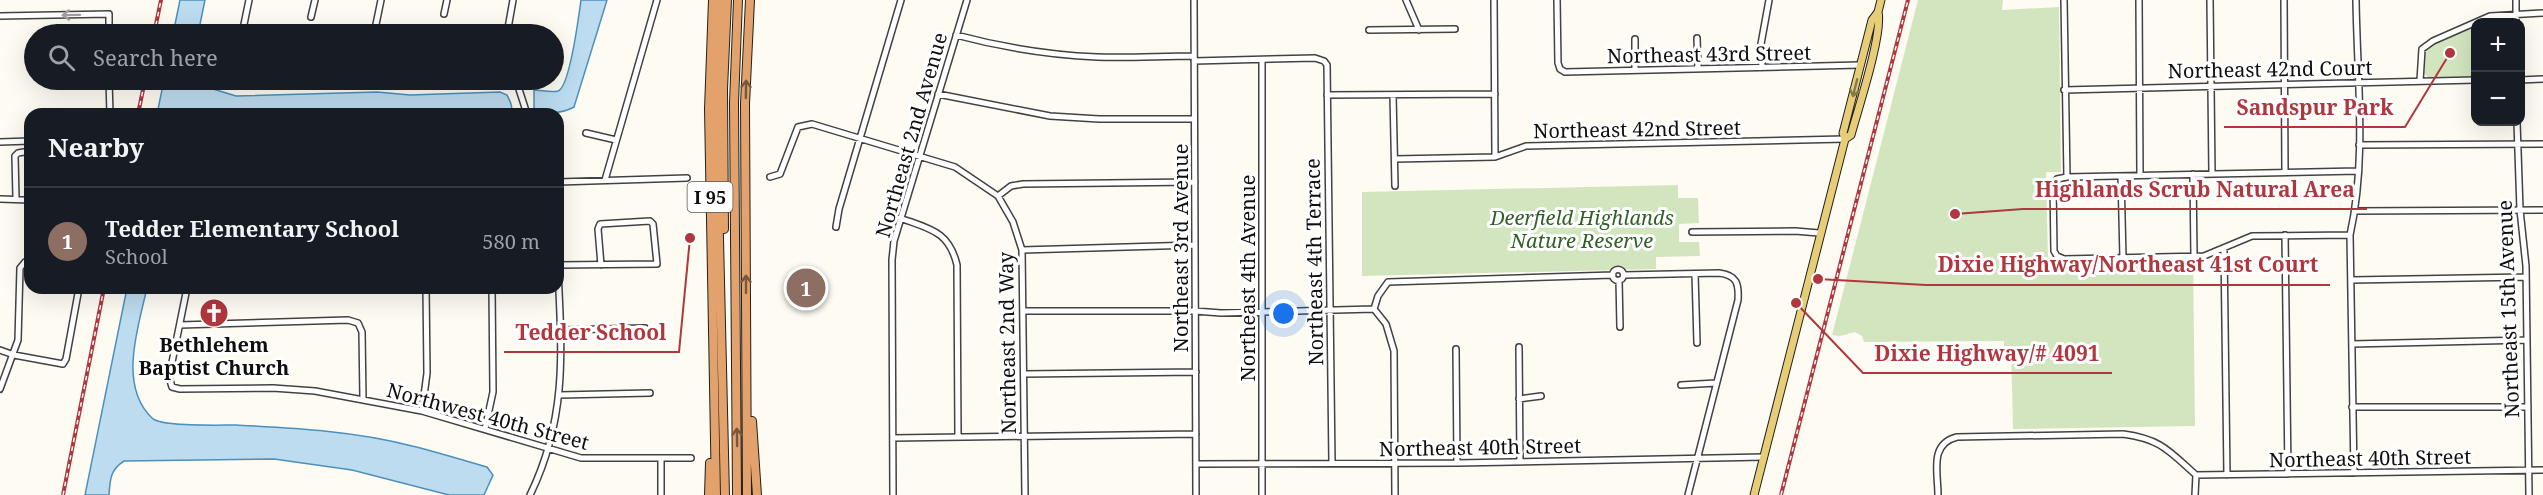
<!DOCTYPE html>
<meta charset="utf-8">
<style>
:root{--surface:#171b24;--page:#20242c;--text:#f1f3f6;--muted:#9ea1a6;--line:#363941;--accent:#d39ea3}
body{margin:0;font-family:"Noto Serif",serif;background:var(--page);color:var(--text)}
.controls{position:absolute;right:18px;top:18px;display:grid;overflow:hidden;border-radius:12px;box-shadow:0 6px 24px #0002}
.controls button{width:54px;height:54px;display:grid;place-items:center;padding:0;border:0;border-bottom:2px solid var(--line);background:var(--surface);color:var(--text);font:30px sans-serif}
.you{position:absolute;left:1284px;top:314px;width:21px;height:21px;margin:-15px;border:4px solid #fff;border-radius:50%;background:#1a73e8;box-shadow:0 0 0 9px #1a73e833}
.badge{display:grid;place-items:center;width:39px;height:39px;border-radius:50%;background:var(--accent);color:#fff;font-size:20px;font-weight:700}
.pin{position:absolute;translate:-50% -50%;border:3px solid #fff;box-shadow:0 2px 6px #0006}
.list{margin:0;padding:0;list-style:none}
h2{display:flex;justify-content:space-between;align-items:center;height:78px;margin:0;padding:0 24px;font-size:26px}
h2 small{font-size:20px;font-weight:400;color:var(--muted)}
.list li{display:grid;grid-template-columns:39px 1fr auto;gap:18px;align-items:center;box-sizing:border-box;height:108px;padding:0 24px;border-top:2px solid var(--line)}
.list b{display:block;font-size:22px;white-space:nowrap}
.list p{margin:0;font-size:20px;white-space:nowrap;color:var(--muted)}
.list em{font-size:20px;font-style:normal;color:var(--muted)}
.icon{flex:none;width:33px;height:33px;fill:none;stroke:currentColor;stroke-width:2;stroke-linecap:round;stroke-linejoin:round}
.map{position:relative;flex:none;width:2543px;height:495px;overflow:hidden}
.search{position:absolute;background:var(--surface);box-shadow:0 6px 24px #0002;left:24px;top:24px;width:540px;height:66px;display:flex;align-items:center;gap:15px;box-sizing:border-box;padding:0 21px;border-radius:33px;color:var(--muted);font-size:22px}
.panel{position:absolute;background:var(--surface);box-shadow:0 6px 24px #0002;left:24px;top:108px;width:540px;height:186px;border-radius:18px}
.map>svg:first-child{display:block}
</style>
<div class="map">
<svg width="2543" height="495" viewBox="0 0 2543 495">
<rect width="100%" height="100%" fill="#fdfbf2"/>
<path fill="#d3e5bf" d="M1918,0h85l-1,10 57,-3 2,165h-15l2,88 145,-3 2,169 -182,3 -2,-82 -7,-1v-5l-140,1 -2,-6 -7,-4 -15,4 -8,-1z
M2475,25v53h-46l-6,-5v-17l5,-10z
M1678,185v13h20l1,25 -20,1v18h20l1,14 -44,1v12l-294,7v-84z"/>
<path fill="#bddcef" stroke="#4c90bd" stroke-width="1.5" d="M180,0h25l-7,34h-25z
M581,0h26l-33,107c-13,7 -26,7 -40,2v-19c7,0 17,3 24,1 12,-4 21,-77 23,-91z
M164,80h35l14,9 23,7 141,-4 33,3 90,-3 7,3c3,6 7,13 3,19h-353z
M127,288h20c-9,40 -29,97 5,130 8,9 68,7 84,7 58,3 120,6 176,21 25,6 50,14 75,21l6,8 -9,20h-35l-97,-25 -78,-11 -150,2c-14,9 -14,19 -15,34h-24z"/>
<g fill="none" stroke-linecap="round" stroke-linejoin="round">
<g stroke="#424242" stroke-width="8">
<path id="minor" d="M1194,0l2,495
M1406,0l13,30
M1494,0l1,157
M1557,0l1,63 2,6 5,3 295,-7
M2064,0l3,177 -10,2 -4,6 1,66 3,5 7,3 140,-3 48,-20 98,-1
M2139,0l1,175
M2210,0l2,174
M2284,0l1,172
M2516,0v22
M444,14l3,-14
M0,16l109,-2v20
M311,17l4,-17
M1369,30l86,-1
M242,34l7,-34
M374,34l7,-34
M507,34l6,-34
M956,35c45,12 94,20 141,22 32,1 65,-1 97,-1
M1697,38l1,31
M1635,39v31
M1262,60v435
M1194,61l121,-3 9,3 3,4 5,398
M1762,67l-1,-23 8,-44
M109,80l1,34
M516,80l11,34
M2520,80l23,-1
M2420,81l2,-32 11,-8 57,-25 53,-3
M2064,90l412,-10
M938,94l112,22 49,3h95
M1327,95l168,-1
M1393,95l2,91
M2517,122l3,88 6,56 3,229
M586,133l30,7
M0,142l30,-1
M2359,145l184,-1
M1395,159l100,-2 31,-11 319,-7
M2193,174l1,82
M2121,176l2,82
M770,177l10,-3 18,-47 14,-3 143,43 43,29 13,-10 12,-2 172,-2
M2067,177l291,-6
M605,180l52,-180
M558,182l129,-4
M998,196l15,26 9,28 3,245
M16,198l-1,-42 3,-3 12,-2
M0,199l30,1
M2355,211l188,-1
M900,218c30,11 49,13 57,47l1,172
M836,227l3,-18 62,-209
M1692,232l103,-1 24,2
M2285,235l3,239
M2224,248l3,227
M1022,250l173,-5
M558,265l99,-1 -4,-40 -3,-3 -50,3 -2,5 3,36
M1612.5 275a5.5 5.5 0 1 1 11 0a5.5 5.5 0 1 1-11 0Z
M1695,274l2,69
M1624,275l95,-2c18,2 20,11 19,27l-50,195
M1619,280l1,47
M2352,280l174,-3
M187,288l-18,89 3,10 8,2 93,-1 42,3 107,20 159,47h110
M1374,309l12,15 8,27 1,144
M1023,311h172l26,2 153,-4 4,-13 10,-14 225,-7
M180,325l168,-5 10,3 4,9 1,67
M561,330l84,-2
M2352,344l175,-4
M1519,347l1,115
M1456,349l1,114
M0,350l14,5 49,9 3,-5 13,-71
M1024,374l172,-2
M1681,385l35,-2
M0,389l18,-49 2,-72 5,-6 5,-1
M560,395l90,-2
M1519,399l22,-3
M2352,407h176
M422,411l5,-38 -1,-85
M485,429l8,-37 -1,-104
M893,438l303,-4
M661,458v37
M1196,464l261,-1 307,-6
M2354,473l-4,-238c17,-76 7,-158 6,-235
M2196,475l347,-5
M530,495c37,-76 32,-142 28,-224
M893,495l-1,-235 2,-19 73,-241
M1938,495c0,-23 -9,-51 19,-58l166,-3c38,5 46,17 73,41
M2195,495l1,-20"/>
</g>
<g stroke="#202020" stroke-width="9">
<path id="major" d="M1845,139l6,-4c7,-26 32,-101 27,-123
M1754,495l91,-356 -2,-6 29,-113 6,-8 3,-12"/>
</g>
<g stroke="#202020" stroke-width="10">
<path id="highway" d="M713,0l-4,109 7,386
M720,0l-4,110 9,385
M724,229l-1,-140 4,-89
M752,421l5,74
M709,495l1,-32
M737,495l-3,-392 4,-103
M747,495l-2,-391 5,-104"/>
</g>
<use href="#minor" stroke="#fff" stroke-width="5"/>
<use href="#major" stroke="#e8cd78" stroke-width="7"/>
<use href="#highway" stroke="#e3a26b" stroke-width="8"/>
<g stroke="#af373d" stroke-width="4">
<path id="rail" d="M154,34l7,-34
M138,114l7,-34
M63,495l41,-207
M1781,495l127,-495"/>
</g>
<use href="#rail" stroke="#fff" stroke-width="1.5" stroke-dasharray="4.5" stroke-linecap="butt"/>
</g>
<defs><path id="oneway-shaft" d="M-6 0H5M1.5-3L5.5 0L1.5 3" fill="none" stroke-width="1.6" stroke-linecap="round" stroke-linejoin="round" transform="scale(1.5)"/></defs>
<use stroke="#9f9f9f" href="#oneway-shaft" transform="translate(71 15) rotate(179)"/>
<use stroke="#867849" href="#oneway-shaft" transform="translate(1855 88) rotate(104)"/>
<g stroke="#79583d">
<use href="#oneway-shaft" transform="translate(746 89) rotate(-89)"/>
<use href="#oneway-shaft" transform="translate(746 284) rotate(-90)"/>
<use href="#oneway-shaft" transform="translate(737 437) rotate(-91)"/>
</g>
<defs>
<g id="church-disc" transform="scale(1.5)"><circle r="9.5" fill="#af373d" stroke="#fff"/><path d="M-1.2-6h2.4v3.5h3.3v2.4h-3.3V6h-2.4V-.1h-3.3v-2.4h3.3Z" fill="#fff"/></g>
</defs>
<g fill-rule="evenodd">
<use href="#church-disc" x="214" y="313"/>
</g>
<g text-anchor="middle" dominant-baseline="central" stroke-width="6" stroke-linejoin="round" paint-order="stroke">
<rect fill="#fff" stroke="#575757" stroke-width="1.5" x="687.5" y="182" width="45" height="30" rx="4.5"/>
<g font-size="18" font-weight="bold" fill="#0f0f0f">
<text x="710" y="197">I 95</text>
</g>
<g font-size="20" fill="#0f0f0f" stroke="#fff">
<text transform="translate(1709 54) rotate(-1)">Northeast 43rd Street</text>
<text transform="translate(2270 69) rotate(-1)">Northeast 42nd Court</text>
<text transform="translate(1637 129) rotate(-1)">Northeast 42nd Street</text>
<text transform="translate(911 135) rotate(-74)">Northeast 2nd Avenue</text>
<text transform="translate(1180 248) rotate(-90)">Northeast 3rd Avenue</text>
<text transform="translate(1314 262) rotate(-91)">Northeast 4th Terrace</text>
<text transform="translate(1247 278) rotate(-90)">Northeast 4th Avenue</text>
<text transform="translate(2508 309) rotate(-92)">Northeast 15th Avenue</text>
<text transform="translate(1007 343) rotate(-91)">Northeast 2nd Way</text>
<text transform="translate(488 416) rotate(15)">Northwest 40th Street</text>
<text transform="translate(1480 447) rotate(-1)">Northeast 40th Street</text>
<text transform="translate(2370 458) rotate(-1)">Northeast 40th Street</text>
</g>
<g font-size="20" font-style="italic" fill="#325f26" stroke="#fff">
<text x="1582" y="217">Deerfield Highlands<tspan x="1582" dy="23">Nature Reserve</tspan></text>
</g>
<g font-size="20" font-weight="bold" fill="#0f0f0f" stroke="#fff">
<text x="214" y="344">Bethlehem<tspan x="214" dy="23">Baptist Church</tspan></text>
</g>
</g>
<path fill="none" stroke="#af373d" stroke-width="2" d="M2450 53L2405 127H2224M1955 214L2023 209H2367M1818 279L1926 285H2330M690 238L679 352H504M1796 303L1863 373H2112"/>
<g fill="#af373d" stroke="#fff" stroke-width="2">
<circle cx="2450" cy="53" r="6"/>
<circle cx="1955" cy="214" r="6"/>
<circle cx="1818" cy="279" r="6"/>
<circle cx="690" cy="238" r="6"/>
<circle cx="1796" cy="303" r="6"/>
</g>
<g font-size="21" text-anchor="middle" font-weight="bold" fill="#af373d" stroke="#fff" stroke-width="6" stroke-linejoin="round" paint-order="stroke">
<text x="2315" y="115">Sandspur Park</text>
<text x="2195" y="197">Highlands Scrub Natural Area</text>
<text x="2128" y="272">Dixie Highway/Northeast 41st Court</text>
<text x="591" y="340">Tedder School</text>
<text x="1987" y="361">Dixie Highway/# 4091</text>
</g>
</svg>
<div class="controls">
<button>+</button>
<button>−</button>
</div>
<div class="you"></div>
<div class="pin badge" style="left:806px;top:288px;background:#8d6e63">1</div>
<div class="search"><svg class="icon" aria-label="search" viewBox="0 0 24 24"><circle cx="10" cy="10" r="6"/><path d="M15 15l6 6"/></svg>Search here</div>
<section class="panel">
<h2>Nearby<small></small></h2>
<ul class="list">
<li><span class="badge" style="background:#8d6e63">1</span><div><b>Tedder Elementary School</b><p>School</p></div><em>580 m</em></li>
</ul>
</section>
</div>
